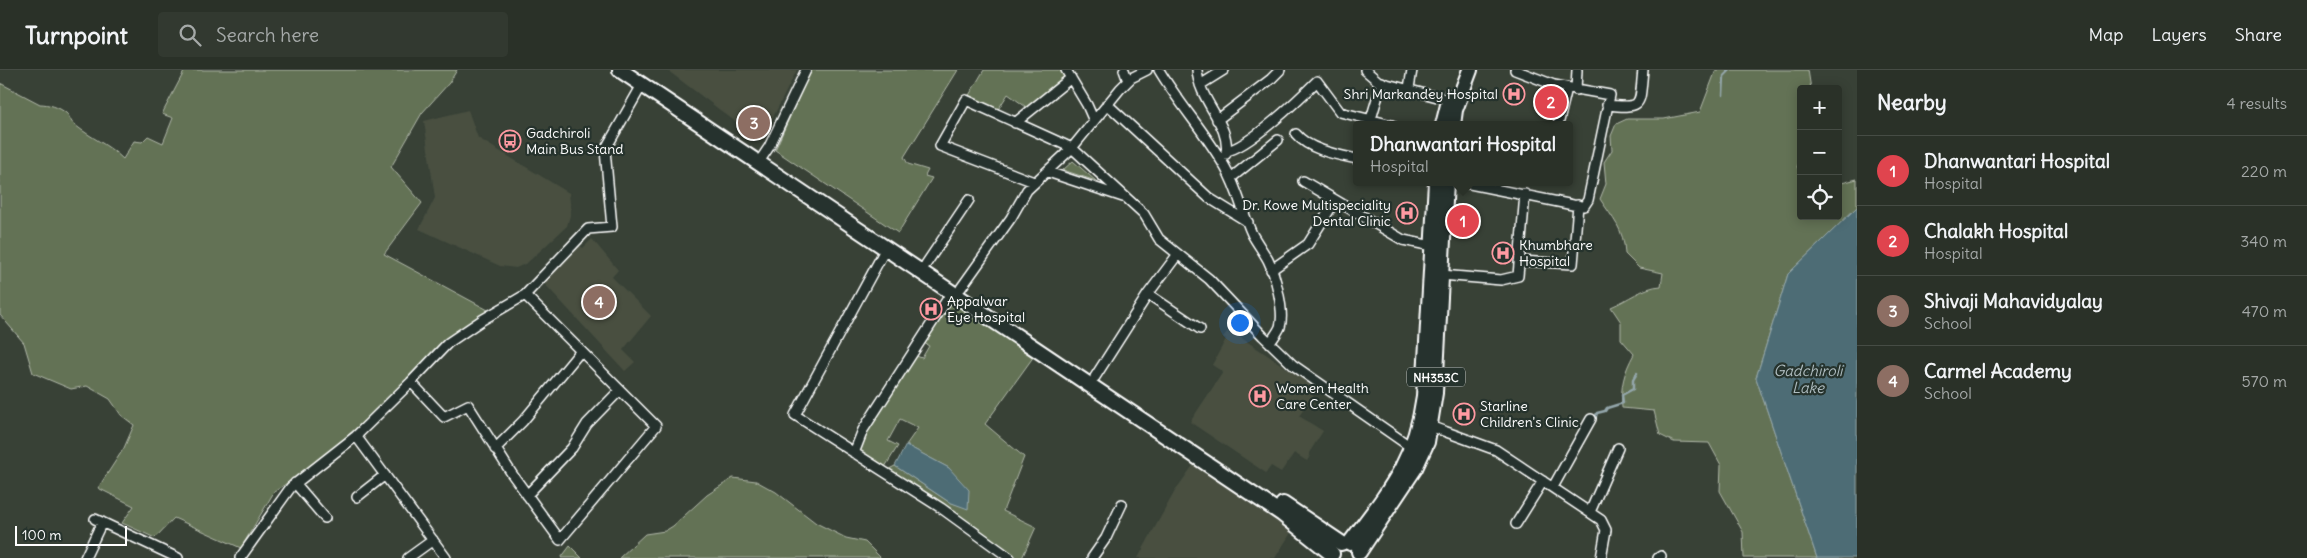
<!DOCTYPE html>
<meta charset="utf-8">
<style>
:root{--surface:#2a3128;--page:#323930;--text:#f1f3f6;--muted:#a5a9a8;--line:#464c45;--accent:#95b2f1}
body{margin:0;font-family:Delius,sans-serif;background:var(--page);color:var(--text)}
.controls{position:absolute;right:15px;top:15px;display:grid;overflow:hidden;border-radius:5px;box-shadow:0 2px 12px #0003}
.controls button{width:45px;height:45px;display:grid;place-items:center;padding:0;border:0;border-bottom:1px solid var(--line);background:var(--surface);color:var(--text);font:25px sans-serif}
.scale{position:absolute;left:15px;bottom:12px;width:112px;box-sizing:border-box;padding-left:5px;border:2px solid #fff;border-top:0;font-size:14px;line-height:18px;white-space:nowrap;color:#fff;-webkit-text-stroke:4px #26332d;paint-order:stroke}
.you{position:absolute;left:1239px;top:252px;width:18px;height:18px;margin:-12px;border:4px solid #fff;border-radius:50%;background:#1a73e8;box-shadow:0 0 0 8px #1a73e833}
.badge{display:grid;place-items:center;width:32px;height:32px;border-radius:50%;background:var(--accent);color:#fff;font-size:16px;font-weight:700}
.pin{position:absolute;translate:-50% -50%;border:2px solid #fff;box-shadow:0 1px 5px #0006}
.popup{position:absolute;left:1353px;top:51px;width:220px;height:65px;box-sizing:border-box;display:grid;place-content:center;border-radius:5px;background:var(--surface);filter:drop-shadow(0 1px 4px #0005);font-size:16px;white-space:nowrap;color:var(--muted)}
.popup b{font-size:19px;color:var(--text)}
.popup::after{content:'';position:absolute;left:50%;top:100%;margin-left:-10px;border:10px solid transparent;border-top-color:var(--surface)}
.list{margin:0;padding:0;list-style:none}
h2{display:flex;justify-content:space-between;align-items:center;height:65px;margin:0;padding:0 20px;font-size:21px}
h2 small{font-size:16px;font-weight:400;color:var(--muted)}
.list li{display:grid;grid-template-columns:32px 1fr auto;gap:15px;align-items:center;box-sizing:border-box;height:70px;padding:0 20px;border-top:1px solid var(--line)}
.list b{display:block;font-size:19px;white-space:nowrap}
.list p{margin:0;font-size:16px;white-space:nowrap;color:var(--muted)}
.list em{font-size:16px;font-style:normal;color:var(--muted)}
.icon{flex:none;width:28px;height:28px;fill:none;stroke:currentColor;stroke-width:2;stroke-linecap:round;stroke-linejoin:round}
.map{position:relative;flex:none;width:1857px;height:488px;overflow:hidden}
header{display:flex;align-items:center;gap:30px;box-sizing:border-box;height:70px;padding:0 25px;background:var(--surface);border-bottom:1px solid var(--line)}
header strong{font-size:24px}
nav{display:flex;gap:28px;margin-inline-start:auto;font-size:18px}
.search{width:350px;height:45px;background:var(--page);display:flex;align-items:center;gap:12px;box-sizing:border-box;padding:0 18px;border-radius:5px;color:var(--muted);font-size:19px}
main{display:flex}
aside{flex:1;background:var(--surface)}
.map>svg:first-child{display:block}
</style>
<header>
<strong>Turnpoint</strong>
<div class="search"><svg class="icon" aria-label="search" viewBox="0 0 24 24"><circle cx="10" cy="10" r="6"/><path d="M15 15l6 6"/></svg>Search here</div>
<nav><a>Map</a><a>Layers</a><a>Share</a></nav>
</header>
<main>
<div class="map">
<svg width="1857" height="488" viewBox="0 0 1857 488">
<rect width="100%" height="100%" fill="#384136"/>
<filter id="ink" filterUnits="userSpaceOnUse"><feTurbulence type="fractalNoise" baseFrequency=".02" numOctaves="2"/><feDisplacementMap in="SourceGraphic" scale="10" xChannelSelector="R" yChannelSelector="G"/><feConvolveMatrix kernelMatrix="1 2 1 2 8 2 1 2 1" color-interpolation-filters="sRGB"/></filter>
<g filter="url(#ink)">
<path fill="#484f41" d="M667,0h130l-36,71z
M468,40l10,28 91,55 2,19 -4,14 -40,37 -11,5 -16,-2 -81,-37 16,-31 -11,-77z
M592,169l26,31 -6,7 39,39 -28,34 12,12 -10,9 -82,-89 36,-37 4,3z
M1228,261l3,4 3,-2 84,56 -19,27 24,15 -14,22 1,3 -3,5 -13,-8 -13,19 -10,-6 -5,7 -76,-51 33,-50 -11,-7 14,-26 -3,-2z
M1196,391l98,67 -19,30h-137l37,-67z"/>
<path fill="#637254" stroke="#b1b8aa" d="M185,0h272l-8,13 -27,30 -31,54 31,36 -38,51 104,56 -43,31 -41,44 -36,33 -59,50 -35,24 -33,56 -67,-30 -19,20 -33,-15 12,-17 -36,-18 26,-40 10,-23 -13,-10 -11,-16 -23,-13 -16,3 -38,-16 -9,-30 -24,-28v-232l40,21c8,0 19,3 26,9 4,3 4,9 9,12 16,13 34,20 48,34l11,-18 8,1 6,-6 15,7 10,-25 -11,-4z
M811,0h147l-54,87 4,7 20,6 -3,6 7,2 -34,55 -123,-83z
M984,0h79l5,7 -39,32 -21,-15 -11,17 -29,-14z
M1716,0h92l3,19h-10v69l-4,9 4,6v43h37v-32l19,-5v28l-69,67 -32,104 61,180h-73l-1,-26 -23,-41 1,-26 -12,-22 -35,-1 -14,-7 -6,-24 -32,-3c-2,-21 2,-36 12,-54l-13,-15v-17l-10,-15c17,-7 32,-20 50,-21l2,-13 -24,-5 -14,-14c-1,-25 -12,-35 -25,-55l6,-15 -2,-22 8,-12 -1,-14 5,-12 11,-5h37l36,-7z
M1073,91l23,20 -33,-11z
M954,226l80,60 -49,68 39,33 -21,54 33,16 -14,31h-6l-127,-89 6,-3 54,36 19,6 -19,-40 -43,-23 12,-17 -18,-9 -12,22 10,5 -13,21 -26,-17 8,-18 49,-76 6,2 7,-12 -5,-3z
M733,408l23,3 20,11 40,31 30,15 19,4 16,16h-262l26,-24 20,-3 8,-5 34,-31z
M570,476l12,12h-21z"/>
<path fill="#4d6c74" stroke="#94a7ac" d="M1857,137v351h-40l-61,-180 32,-104z
M906,375l43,23 20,22 -1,19 -19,-7 -54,-36z"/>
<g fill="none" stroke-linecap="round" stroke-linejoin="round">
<path stroke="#94a7ac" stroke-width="2.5" d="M1723,25l1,-19 6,-6
M1595,349l2,-6 8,-2 2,-3 16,-5 -1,-8 11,-6v-9l4,-7"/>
<g stroke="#fff" stroke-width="12">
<path id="minor" d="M1066,0l21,35 7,16
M1124,0l4,11
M1159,0c20,34 47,63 66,97 13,22 17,45 27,67 5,9 11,17 16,26 7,14 17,52 12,67 -2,5 -7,11 -10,16
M1197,0c2,32 34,54 29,84
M1365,0l14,12 70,18
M1200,15l24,-15
M1409,18l3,-18
M1576,20l1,-20
M1107,34l102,94 39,24
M1607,35c38,4 32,0 36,-35
M1371,49l11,-37
M1217,50l54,-41 9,-9
M1015,53l56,-45
M1558,55l9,-37
M1296,64c13,16 42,21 61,25
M1226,81c22,-3 74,-53 91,-70l23,31 52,13
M759,92l10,-15 37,-77
M1048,102l75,25
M1231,108l47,-38
M1303,111l100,59 29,6
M1034,112l-94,-36 26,-46 106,48 72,66 15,25 50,40 54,57 30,29 122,85
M1460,112l113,23 11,1 4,-6 22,-105 -56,-10 -39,-15
M886,178l-91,167 146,93 69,50
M1519,191l54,3 5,-59
M926,194l43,-64
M1271,200l37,-26 27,-43
M1441,205l60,5 17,-4 7,-82
M961,218l50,-70 16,-28 45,-42 48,-59 11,-11 16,-8
M1148,224l52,35
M1095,307l53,-83 30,-40
M411,312l37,-39 34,-23 43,-25 63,-66 24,-2 -7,-77 37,-65
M1430,356l66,24 105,70 5,10 -5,28
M495,379l28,-28 57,-69
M854,383l9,-23 89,-138
M295,413l30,35
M1553,417l38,-68
M527,425l45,-47 15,-24 33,-34
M357,427l28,-22
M1590,442l28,-64
M95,449l83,39
M1516,454l27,-43
M85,488l17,-36
M240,488l51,-71 65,-51
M408,488l25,-18
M446,488l-90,-122 55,-54 33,35 24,-12 44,69 48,66 96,-114 -131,-131
M1092,488l14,-20 16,-34
M1658,488l3,-2"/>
</g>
<g stroke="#fff" stroke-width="18">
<path id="highway" d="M620,0l662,444 50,40
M1443,55l7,-28
M1453,55l2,-15 15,-40
M1283,434l58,39
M1350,473c39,-52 65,-81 74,-147l12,-214
M1359,482l56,-84 12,-26 8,-49 11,-211"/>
</g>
<use href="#minor" stroke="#26332d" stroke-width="9"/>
<use href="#highway" stroke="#26332d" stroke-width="14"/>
</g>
</g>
<defs>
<g id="hospital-ring" transform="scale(1.125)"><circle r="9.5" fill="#26332d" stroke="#ff9aa2" stroke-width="1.5"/><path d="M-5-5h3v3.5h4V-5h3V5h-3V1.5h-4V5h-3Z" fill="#ff9aa2"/></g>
<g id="bus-ring" transform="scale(1.125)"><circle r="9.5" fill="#26332d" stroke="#ff9aa2" stroke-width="1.5"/><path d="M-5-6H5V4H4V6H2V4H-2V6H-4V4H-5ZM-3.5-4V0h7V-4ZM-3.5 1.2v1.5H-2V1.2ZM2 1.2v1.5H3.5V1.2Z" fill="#ff9aa2"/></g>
</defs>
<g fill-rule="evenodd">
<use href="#hospital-ring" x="1514" y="24"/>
<use href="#bus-ring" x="510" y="71"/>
<use href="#hospital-ring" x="1407" y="143"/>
<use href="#hospital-ring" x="1503" y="183"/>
<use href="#hospital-ring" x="931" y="239"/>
<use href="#hospital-ring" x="1260" y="326"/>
<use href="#hospital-ring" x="1464" y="344"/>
</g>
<g text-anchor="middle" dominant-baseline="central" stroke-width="4.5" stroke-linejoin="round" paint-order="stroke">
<rect fill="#26332d" stroke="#bec2c0" stroke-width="1" x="1407" y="297.5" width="58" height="19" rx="4"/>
<g font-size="12" font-weight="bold" fill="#fff">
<text x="1436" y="307">NH353C</text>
</g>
<g font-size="14" fill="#fff" stroke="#26332d" text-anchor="start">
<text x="1498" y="24" text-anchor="end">Shri Markandey Hospital</text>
<text x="526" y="63">Gadchiroli<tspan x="526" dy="16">Main Bus Stand</tspan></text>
<text x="1391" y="135" text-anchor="end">Dr. Kowe Multispeciality<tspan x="1391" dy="16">Dental Clinic</tspan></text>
<text x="1519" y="175">Khumbhare<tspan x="1519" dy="16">Hospital</tspan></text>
<text x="947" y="231">Appalwar<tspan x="947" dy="16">Eye Hospital</tspan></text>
<text x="1276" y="318">Women Health<tspan x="1276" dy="16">Care Center</tspan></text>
<text x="1480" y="336">Starline<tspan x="1480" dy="16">Children's Clinic</tspan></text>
</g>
<g font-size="15" font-style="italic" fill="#afbdc0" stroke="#26332d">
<text x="1808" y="300">Gadchiroli<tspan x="1808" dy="17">Lake</tspan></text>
</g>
</g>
</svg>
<div class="controls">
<button>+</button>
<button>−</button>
<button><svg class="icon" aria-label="locate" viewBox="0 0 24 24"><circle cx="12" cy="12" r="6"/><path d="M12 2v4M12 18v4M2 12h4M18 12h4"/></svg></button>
</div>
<div class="scale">100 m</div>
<div class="you"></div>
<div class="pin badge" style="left:1463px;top:151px;background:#e0444e">1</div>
<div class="popup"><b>Dhanwantari Hospital</b>Hospital</div>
<div class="pin badge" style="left:1551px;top:32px;background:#e0444e">2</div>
<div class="pin badge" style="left:754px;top:53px;background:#8d6e63">3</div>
<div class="pin badge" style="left:599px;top:232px;background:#8d6e63">4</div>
</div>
<aside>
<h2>Nearby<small>4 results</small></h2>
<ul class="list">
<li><span class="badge" style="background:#e0444e">1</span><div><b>Dhanwantari Hospital</b><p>Hospital</p></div><em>220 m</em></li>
<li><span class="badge" style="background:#e0444e">2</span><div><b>Chalakh Hospital</b><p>Hospital</p></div><em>340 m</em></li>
<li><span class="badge" style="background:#8d6e63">3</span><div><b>Shivaji Mahavidyalay</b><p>School</p></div><em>470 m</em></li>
<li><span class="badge" style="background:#8d6e63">4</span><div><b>Carmel Academy</b><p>School</p></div><em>570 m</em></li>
</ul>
</aside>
</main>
